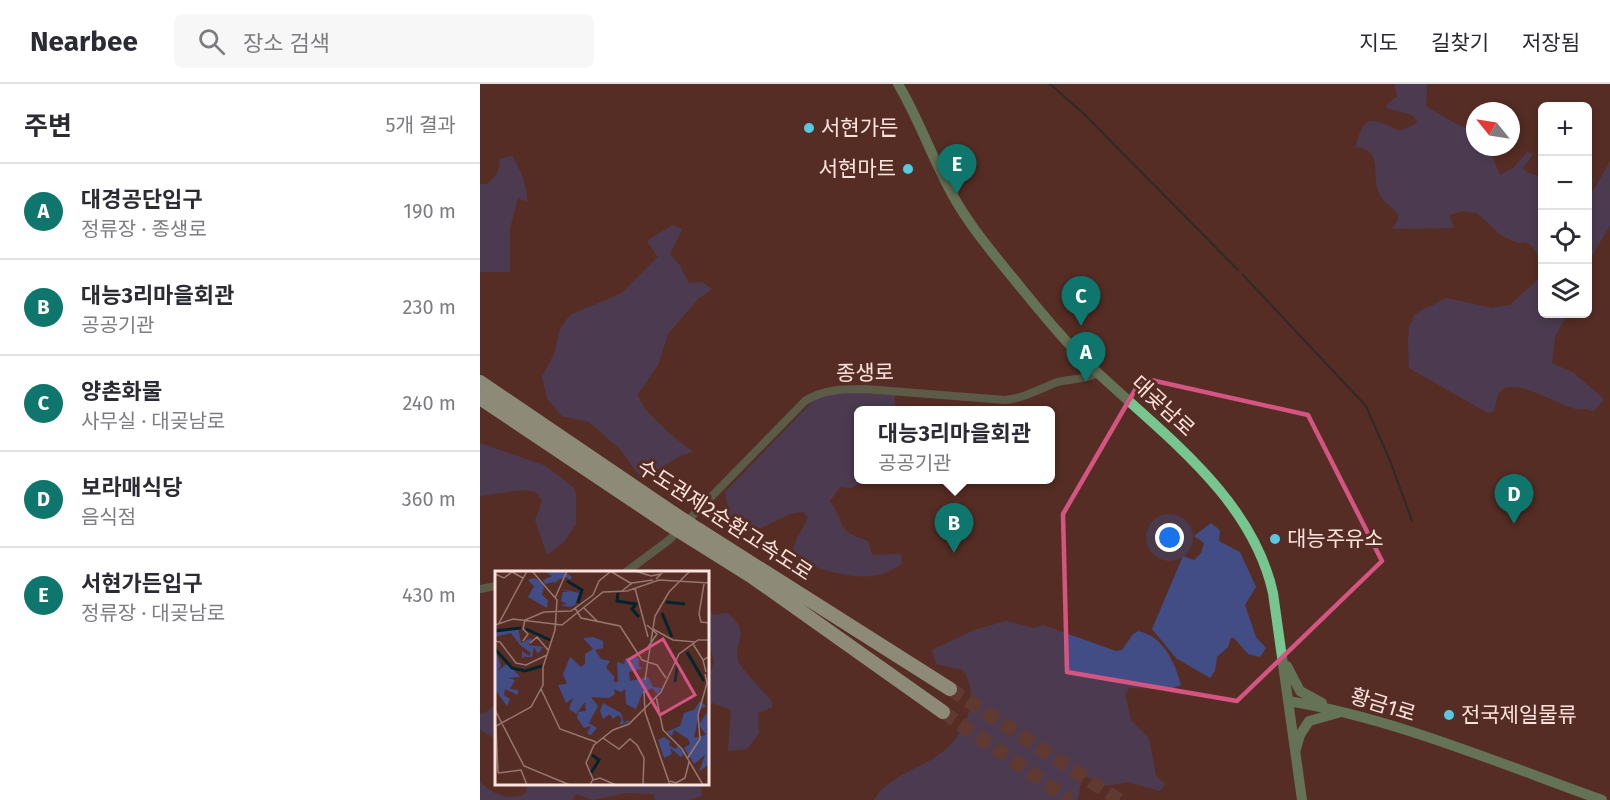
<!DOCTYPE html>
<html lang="ko">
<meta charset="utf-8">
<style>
:root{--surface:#fff;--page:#f7f7f7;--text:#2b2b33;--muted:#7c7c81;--line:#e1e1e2;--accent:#0f766e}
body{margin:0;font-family:"Fira Sans","Noto Sans KR",sans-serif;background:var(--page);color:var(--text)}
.controls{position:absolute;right:18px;top:18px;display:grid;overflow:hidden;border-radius:9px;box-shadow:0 3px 9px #0003}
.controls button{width:54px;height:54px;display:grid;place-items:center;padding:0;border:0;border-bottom:2px solid var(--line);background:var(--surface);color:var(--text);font:30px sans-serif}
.compass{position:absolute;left:986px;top:18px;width:54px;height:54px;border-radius:50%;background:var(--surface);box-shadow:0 3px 9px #0003;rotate:300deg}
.you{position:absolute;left:690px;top:454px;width:21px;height:21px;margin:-15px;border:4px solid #fff;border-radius:50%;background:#1a73e8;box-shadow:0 0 0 9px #1a73e833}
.badge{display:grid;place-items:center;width:39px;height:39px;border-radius:50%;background:var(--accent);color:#fff;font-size:20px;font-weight:700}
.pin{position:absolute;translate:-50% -50px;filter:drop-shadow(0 2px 3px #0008)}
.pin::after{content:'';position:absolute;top:32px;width:21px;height:18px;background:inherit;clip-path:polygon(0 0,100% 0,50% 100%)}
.popup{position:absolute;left:374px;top:322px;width:201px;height:78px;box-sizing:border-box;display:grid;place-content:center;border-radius:9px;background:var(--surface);filter:drop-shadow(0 2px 4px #0005);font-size:20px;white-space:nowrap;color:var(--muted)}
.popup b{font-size:22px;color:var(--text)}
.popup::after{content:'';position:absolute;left:50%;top:100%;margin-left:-12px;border:12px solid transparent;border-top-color:var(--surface)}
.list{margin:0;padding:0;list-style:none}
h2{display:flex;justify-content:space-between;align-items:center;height:78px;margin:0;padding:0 24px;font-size:26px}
h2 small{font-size:20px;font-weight:400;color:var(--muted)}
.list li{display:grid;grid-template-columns:39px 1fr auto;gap:18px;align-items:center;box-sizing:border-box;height:96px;padding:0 24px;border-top:2px solid var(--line)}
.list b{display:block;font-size:22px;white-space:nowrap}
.list p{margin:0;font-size:20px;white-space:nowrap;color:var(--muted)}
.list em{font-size:20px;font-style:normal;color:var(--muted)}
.icon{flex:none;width:33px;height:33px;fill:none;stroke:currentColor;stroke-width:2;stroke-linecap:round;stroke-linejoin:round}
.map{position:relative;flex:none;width:1130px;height:716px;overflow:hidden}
header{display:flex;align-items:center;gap:36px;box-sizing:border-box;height:84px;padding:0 30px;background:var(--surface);border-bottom:2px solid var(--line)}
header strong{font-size:28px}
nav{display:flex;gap:33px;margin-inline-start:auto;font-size:21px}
.search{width:420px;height:54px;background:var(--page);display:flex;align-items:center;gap:15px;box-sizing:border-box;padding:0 21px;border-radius:9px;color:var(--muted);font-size:22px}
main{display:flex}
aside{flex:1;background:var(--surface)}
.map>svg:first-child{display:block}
</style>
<header>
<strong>Nearbee</strong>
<div class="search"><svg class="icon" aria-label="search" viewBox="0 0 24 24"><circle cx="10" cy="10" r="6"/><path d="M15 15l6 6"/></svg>장소 검색</div>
<nav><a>지도</a><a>길찾기</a><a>저장됨</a></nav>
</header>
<main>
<aside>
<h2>주변<small>5개 결과</small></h2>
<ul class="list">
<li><span class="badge">A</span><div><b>대경공단입구</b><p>정류장 · 종생로</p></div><em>190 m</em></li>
<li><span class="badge">B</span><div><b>대능3리마을회관</b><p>공공기관</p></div><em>230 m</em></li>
<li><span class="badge">C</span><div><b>양촌화물</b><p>사무실 · 대곶남로</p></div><em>240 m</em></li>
<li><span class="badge">D</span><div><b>보라매식당</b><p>음식점</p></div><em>360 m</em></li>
<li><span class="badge">E</span><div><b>서현가든입구</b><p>정류장 · 대곶남로</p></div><em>430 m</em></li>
</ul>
</aside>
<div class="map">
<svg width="1130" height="716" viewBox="0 0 1130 716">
<rect width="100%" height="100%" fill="#552d25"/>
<path fill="#424d86" d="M915,0h32l-1,22 32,19 17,6v16h13l12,28 13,-7 14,-16 6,2 -10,14 5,5 14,4v85l-10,-16 -7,-4 -7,1 -17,-8 -24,-22 -15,-2 -13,4 5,13 -62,1 6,-8v-7c-6,-8 -15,-11 -19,-21 -8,-19 5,-43 -23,-46 8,-37 18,-27 45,-16l15,-7 1,-3 -5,-6 -25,-7 1,-5 9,-6z
M32,72c8,14 16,30 15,46l-9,-4 -8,30v44h-30v-88h7c8,-6 15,-15 12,-25z
M1130,77v64l-22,38v-66l9,-12z
M193,141l9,4 -12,25 9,10 10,19 13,-1 10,7 -14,10 -30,35 -10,31 -20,29c2,17 41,47 55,58l-13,4 -38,23 -22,-30 -31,-27 -27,-6 -15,-17 -5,-23 12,-22 6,-25 10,-14 52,-22 36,-36 -10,-14 1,-4z
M1062,192v38h25l-12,23 -3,26 22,10 30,26 -11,13c-8,-6 -9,-1 -17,-3 -19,-4 -54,-29 -73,-20 -7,4 -7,16 -9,22l-6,2 -79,-45 -1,-28 1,-13 6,-13 32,-16 45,10 18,-3z
M383,308l32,1v16l-37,1v21l-4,13 4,6v30h6l-12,8 -12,-1 -10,14c18,26 3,28 38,40l4,14 26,-1 3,1 1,8c-30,26 -74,8 -106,-3 -9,-14 8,-30 12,-43l-5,-5 -13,2 -38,18 -20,-7 -7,-33 90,-93 17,-6z
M0,359l66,23 28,22 2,6v30l-12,18 -17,13 -12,-35 7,-19 -6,-9 -14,-2 -42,6z
M731,439l9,7 -1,11 21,11 16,35 -11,18 11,32 10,11 -6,9 -12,-3 -14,-16h-3l-3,9 -11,10 -2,14 -5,7 -34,-20 -24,-29 31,-73 11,4 7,-7 3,-10 -10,-7z
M228,523l5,8 14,-2c26,21 6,26 11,48 1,5 29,35 34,40v6l-14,6 1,20 -12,16 -19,2 3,-41 -18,-7 -5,3v-29l6,-15 -6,-28z
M526,537l28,7 9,-3 73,26 6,-1 11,-16 5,-3c25,5 37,31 43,54l-11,4 -41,-1 -4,6 6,26 18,18 7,38 9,8 -5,7 -32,-9 -21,4 -25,-11 -4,25h-204c16,-27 50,-31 72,-51 21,-18 34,-55 17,-79l-27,-6 -4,-14 42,-20z
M16,620v35l-16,-9v-16l5,-1z
M0,698c14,12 24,18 43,13l4,-4 -1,-7h175l1,12 -14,4h-33l-1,-6 -28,-1 -33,7 -17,-6 -4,6h-92z"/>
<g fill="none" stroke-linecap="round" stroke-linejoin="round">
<path stroke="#02242a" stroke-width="2" d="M570,0l33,29 155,157
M763,191l123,131 25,57 21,58"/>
<path stroke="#6e4841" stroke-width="14" stroke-dasharray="14 7" stroke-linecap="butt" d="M470,605l169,111
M463,628l127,88"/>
<path stroke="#649372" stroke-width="8" d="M146,488l43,-32 136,-139c19,-12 38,-12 60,-12l140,11c19,-2 32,-10 50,-17 15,-5 28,-2 42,-10
M0,505l16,-3"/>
<path stroke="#77c591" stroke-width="10" d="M418,0c21,35 34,74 54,110 17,31 39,57 61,84 27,33 54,67 85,95 67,63 154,125 175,220l29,207
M807,582l13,25 22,12
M808,617c106,17 213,63 314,99
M816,665l4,-14 9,-14 29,-8"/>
<path stroke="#d0fddc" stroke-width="14" d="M0,298l193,131
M0,314l188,126
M219,446l251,159
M212,455l59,37 192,136"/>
<path stroke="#d0fddc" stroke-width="14" d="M193,429l26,17
M188,440l24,15"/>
</g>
<path d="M0 0H1130V716H0ZM662,294l166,37 74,146 -145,140 -170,-29 -4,-158z" fill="#552d25" fill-opacity=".55" fill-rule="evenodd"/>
<path fill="none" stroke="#d45582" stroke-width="4.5" stroke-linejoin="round" d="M662,294l166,37 74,146 -145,140 -170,-29 -4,-158z"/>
<g fill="#56c9e1" stroke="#552d25" stroke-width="2">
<circle cx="329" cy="44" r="6"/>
<circle cx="428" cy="85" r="6"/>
<circle cx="795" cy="455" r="6"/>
<circle cx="969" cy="631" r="6"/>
</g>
<g text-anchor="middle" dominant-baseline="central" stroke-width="6" stroke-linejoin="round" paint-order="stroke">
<g font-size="21" fill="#fde3dd" stroke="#552d25" text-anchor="start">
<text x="341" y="44">서현가든</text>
<text x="416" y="85" text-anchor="end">서현마트</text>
<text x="807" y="455">대능주유소</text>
<text x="981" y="631">전국제일물류</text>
</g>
<g font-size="21" fill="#fde3dd" stroke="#552d25">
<text transform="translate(385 289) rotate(-1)">종생로</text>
<text transform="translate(683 322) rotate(43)">대곶남로</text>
<text transform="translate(245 436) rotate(33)">수도권제2순환고속도로</text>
<text transform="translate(903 621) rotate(17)">황금1로</text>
</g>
</g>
<g transform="translate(15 487)">
<rect width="214" height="214" fill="#552d25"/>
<path d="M49,0h19l9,6 -2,3 -4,-3 -8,3 -3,3 3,4 -4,-5 -9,2 -2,-4 9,-4zM38,7l7,2 4,7 -2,8 6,5 -1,8 -19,-11 6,-11 -6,-6zM67,18l17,4 -4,12 -5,2 -10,-2 7,-1 -6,-3 2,-9h6zM23,56l3,16 11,-5 -3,7 14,2 -5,7 -4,-7 -2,10h-6v5v-6l-4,2v-7l7,5 2,-3 -11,-8 -9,-12 -16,4v-6zM98,66l10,4v7l-8,2 6,9 9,2 -4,7 8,8v6h4l-1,-20 7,2 2,-7 4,5 2,-6 7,2v9l5,1 -15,4 1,9 18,-4 5,10 9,1 -5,6 -5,-6 -10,6 -6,15 -10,-5 -1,-15 -4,3 -7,-3 1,5 -6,4 -18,-1 7,9 -9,17 8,5 -6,7 -4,-1 4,-8 -7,2 -7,-10 1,-6 8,-1 -1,-9 -9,12 -7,-5 -2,6 6,-17 -7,5 -8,-18 9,-1 -4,-10 7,-17 11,10 4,-3v-10l8,-5 -10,-11zM1,80l5,15 -4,5 11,-8 12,14 -12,1 7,2 -5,9 8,1v5l-13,-6 -1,6 6,4 -3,7 -12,-16zM205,130l6,5 -6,3 -6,29 12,-3 -7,-10 10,-16v55l-10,8 6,-17 -11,9 -10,-16 6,-4 -2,-5 -14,-9 -2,6 -6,-4 14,-6 4,-13 10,-3zM108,132l18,10 3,10 4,-3 2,2 -11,3 3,-6 -4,-4 -5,4 -3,-5 -7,5 -3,-8zM169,166l6,4 -1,4 6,4 3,-3 6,8 -3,3 -11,-9 2,6 -8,4 -6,-18z" fill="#424d86"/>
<path fill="none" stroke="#02242a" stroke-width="3" d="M72,10l15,9 -4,13M123,22l-1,8 19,3 -4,5 7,8M171,31l19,2M167,42l10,24M31,58l24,11M0,60l26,-3M0,78l17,19 13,3 17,-5M192,81l17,29M180,111l3,-20M96,202l8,-13 -7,-5"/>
<path fill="none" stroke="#98766f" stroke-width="1.5" d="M115,0l22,13M140,0l16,5 10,-2 -5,5M0,3l9,4 8,-6 11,6M209,13l-5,30 2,8 9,1M140,17l13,49M127,20l10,-8 21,-3M98,24l6,-14 11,-9M60,27l12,-27M88,36l15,15M80,37l6,10 39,8 22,34 15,5 9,13M4,52l28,-52M0,54l18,-6 49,6 41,-33 24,-1 32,-11 51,3M152,54l10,9 -9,13M158,58l20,11 23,2M0,70l5,1 16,21 10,2 21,-10M28,70l5,-7 -5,-5 2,-9 19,-8 27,-1 22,-16M35,72l7,-6 11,13M198,73l10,16M211,101l-3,-12 7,-4M150,109l10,-64 14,-24 21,-21M46,118l19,40 36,13M149,120l1,21 25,73M161,125l7,34 19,19 21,36M0,139l29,56 46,19M108,167l16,11 11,-10 7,6 7,13 -1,27M192,188l13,-20 -2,-24 9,-32 -2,-9M3,202l-2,-47 35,-19 12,-22v-18l12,-37 2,-30 -25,-29M3,202l23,-3 6,15M98,209l7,-2 16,7M175,210l6,2 9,-5 4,-16M95,214l3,-6 -7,-16 8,-18 19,-15 16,-6 32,-32 18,-38 19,-14h12"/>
<path fill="#d45582" fill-opacity="0.15" stroke="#d45582" stroke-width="3" d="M168,68l32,56 -35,20 -32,-55z"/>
<rect width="214" height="214" fill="none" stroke="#fde3dd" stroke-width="3"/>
</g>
</svg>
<div class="controls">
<button>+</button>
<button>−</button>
<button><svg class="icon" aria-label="locate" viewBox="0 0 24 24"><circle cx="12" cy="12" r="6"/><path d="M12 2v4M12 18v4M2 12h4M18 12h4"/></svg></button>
<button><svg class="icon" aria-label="layers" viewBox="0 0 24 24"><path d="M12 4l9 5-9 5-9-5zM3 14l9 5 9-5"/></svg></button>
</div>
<svg class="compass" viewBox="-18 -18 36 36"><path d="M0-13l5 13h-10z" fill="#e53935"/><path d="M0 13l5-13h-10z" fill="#7c7c81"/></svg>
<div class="you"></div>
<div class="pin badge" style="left:606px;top:298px">A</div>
<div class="pin badge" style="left:474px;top:469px">B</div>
<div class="popup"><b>대능3리마을회관</b>공공기관</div>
<div class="pin badge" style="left:601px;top:242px">C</div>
<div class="pin badge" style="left:1034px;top:440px">D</div>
<div class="pin badge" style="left:477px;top:110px">E</div>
</div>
</main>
